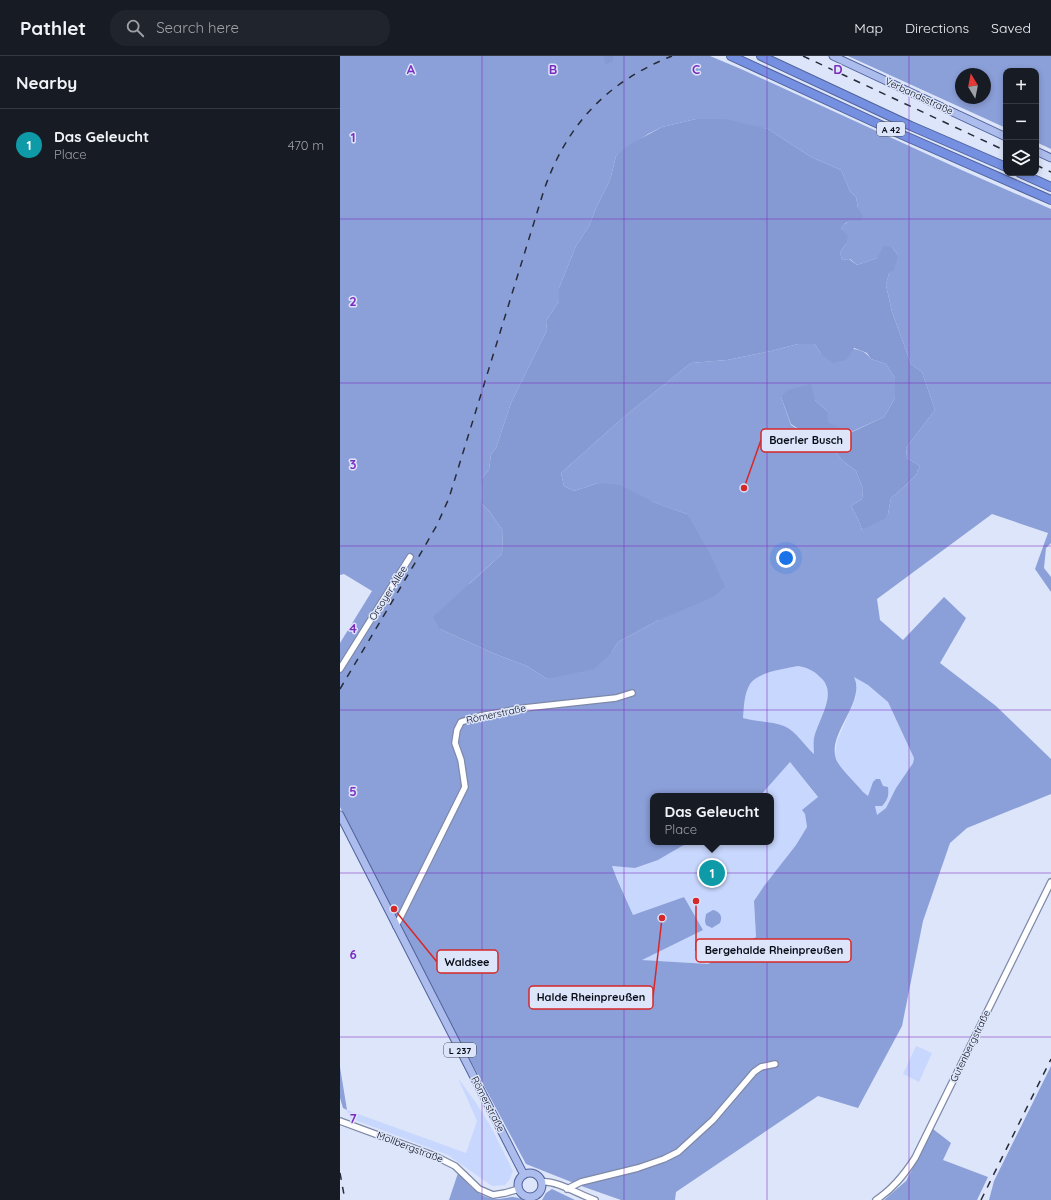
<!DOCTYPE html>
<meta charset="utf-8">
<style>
:root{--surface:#171b24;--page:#20242c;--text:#f1f3f6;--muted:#9ea1a6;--line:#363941;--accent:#db2777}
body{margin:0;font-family:Quicksand,sans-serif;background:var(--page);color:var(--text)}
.controls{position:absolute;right:12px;top:12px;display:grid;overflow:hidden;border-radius:8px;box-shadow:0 2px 6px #0003}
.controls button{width:36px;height:36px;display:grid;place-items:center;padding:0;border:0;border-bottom:1px solid var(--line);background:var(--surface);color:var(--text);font:20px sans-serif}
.compass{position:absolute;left:615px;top:12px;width:36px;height:36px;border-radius:50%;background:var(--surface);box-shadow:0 2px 6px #0003;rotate:350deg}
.you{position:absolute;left:446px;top:502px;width:14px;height:14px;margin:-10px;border:3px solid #fff;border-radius:50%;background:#1a73e8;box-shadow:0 0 0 6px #1a73e833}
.badge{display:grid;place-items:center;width:26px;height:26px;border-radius:50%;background:var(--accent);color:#fff;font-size:13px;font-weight:700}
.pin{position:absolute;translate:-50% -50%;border:2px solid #fff;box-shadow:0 1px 4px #0006}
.popup{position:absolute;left:310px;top:737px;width:124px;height:52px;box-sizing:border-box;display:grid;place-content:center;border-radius:8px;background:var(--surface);filter:drop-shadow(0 1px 3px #0005);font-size:13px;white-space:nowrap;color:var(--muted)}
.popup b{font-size:15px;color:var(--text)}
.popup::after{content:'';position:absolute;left:50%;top:100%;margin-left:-8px;border:8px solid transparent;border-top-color:var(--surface)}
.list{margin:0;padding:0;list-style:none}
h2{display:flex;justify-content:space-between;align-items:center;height:52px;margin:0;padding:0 16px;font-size:17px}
h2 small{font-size:13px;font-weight:400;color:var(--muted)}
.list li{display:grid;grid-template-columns:26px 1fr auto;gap:12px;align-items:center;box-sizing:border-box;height:72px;padding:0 16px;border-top:1px solid var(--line)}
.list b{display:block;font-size:15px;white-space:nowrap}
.list p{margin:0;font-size:13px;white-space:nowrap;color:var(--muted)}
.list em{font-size:13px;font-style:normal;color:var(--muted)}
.icon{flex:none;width:22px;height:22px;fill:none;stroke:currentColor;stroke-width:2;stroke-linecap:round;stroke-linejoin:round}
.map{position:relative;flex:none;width:711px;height:1144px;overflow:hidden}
header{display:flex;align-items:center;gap:24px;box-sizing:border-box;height:56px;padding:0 20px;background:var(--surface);border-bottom:1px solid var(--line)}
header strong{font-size:19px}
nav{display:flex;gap:22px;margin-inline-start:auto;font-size:14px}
.search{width:280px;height:36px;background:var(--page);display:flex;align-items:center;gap:10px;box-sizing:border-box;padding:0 14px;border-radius:16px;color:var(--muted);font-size:15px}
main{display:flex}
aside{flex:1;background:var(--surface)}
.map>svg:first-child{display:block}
</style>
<header>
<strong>Pathlet</strong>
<div class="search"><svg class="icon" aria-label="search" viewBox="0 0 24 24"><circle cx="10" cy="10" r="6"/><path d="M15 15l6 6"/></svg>Search here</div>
<nav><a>Map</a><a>Directions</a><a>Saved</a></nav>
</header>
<main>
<aside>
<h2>Nearby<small></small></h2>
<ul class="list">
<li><span class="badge" style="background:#0f9aa8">1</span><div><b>Das Geleucht</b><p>Place</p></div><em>470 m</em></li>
</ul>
</aside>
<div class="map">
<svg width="711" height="1144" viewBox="0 0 711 1144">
<rect width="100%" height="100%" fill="#dde5fa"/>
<path fill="#c8d7fe" d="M458,610c10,2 15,4 23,11 18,16 -4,42 -7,61 -1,5 0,11 0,16l-15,-17 -28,-14 -18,-2 -10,-3c1,-11 1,-24 7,-34 8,-12 35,-15 48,-18z
M513,620l15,9 20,17 26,56 -1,5 -17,25 -10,20 -10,8 -1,-10 8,-20 -10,-3 -5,13 -5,-4 -23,-26 -5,-10 2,-15 19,-44z
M450,706l28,36 -15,12 2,4 2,13 -11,18 -32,41 -10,15 2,36 -48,27 -67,-4 62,-30 -19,-33 -51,18 -21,-49 23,2 23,-8 24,-14 11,-4h78v-46h-11z
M576,990l16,7 -13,29 -16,-8z
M118,1022l18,25 14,22 23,46 -3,8 -5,6 -13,1 -44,-31 -98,-37 -3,-8 119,43 11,-32z"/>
<path fill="#8b9fd9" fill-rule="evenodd" d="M0,0h370l31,13 225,103 85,37v334l-5,5 -2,20 7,9v15l-16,-23 13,-36 -56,-19 -115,85 3,21 23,20 41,-43 22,21 -26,45 56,43 55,53v35l-84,34 -17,15 -27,78 -21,105 -44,82 -40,-12 -142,96 -1,8h-54l-37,-13 -58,-23 -131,-244 -55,-113v-164l32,-52 -28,-17 -4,1zM356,63l72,10 43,28 30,13 9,21 6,6 2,11 -7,12 -8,5 -2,4 5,15 -6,8 2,8 8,-1 7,6 20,-7 15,-11 6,8 -9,18 -3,12 6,27 19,52 11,8 13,38 -29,38 1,10 13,8 -4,9 -11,11 -14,12 -3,16 -26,16 -4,-11 -7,-13 11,-7 1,-10 -7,-18 -14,-11 -10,-12 -19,-9 -22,-14 -10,-28 34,3 12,11v11l22,11 35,-16 11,-19v-20l-9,-14 -15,-5c-11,-17 -34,-8 -50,-5l-6,-10h-17l-27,7 -44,9 -36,3 -66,53 -64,57 3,13 10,5 24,-8 89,31 -28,106 -41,22 -6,10 -65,27 -20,-13 -32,-12 -55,-25 30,-46 32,-29 1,-23 -13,-19 -8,-8 -1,-25 8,-9 2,-16 5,-6 15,-45 36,-73 -1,-9 13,-20v-13l17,-42 13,-20 7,-18 14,-28 6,-24 32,-22 14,-7zM458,610c10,2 15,4 22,11 19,16 -2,42 -6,61 -1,5 0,11 0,16 -10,-9 -18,-23 -30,-28 -14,-5 -28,-4 -41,-8 1,-11 1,-24 7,-34 8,-12 34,-15 48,-18zM514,621l14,8 20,17 26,56 -1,5 -17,25 -10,20 -9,7 -2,-9h7c6,-6 7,-11 6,-19l-5,-1 -3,-7h-4l-3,3 -5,14 -5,-4c-7,-9 -23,-23 -27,-33 -9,-26 30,-56 18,-82zM450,706l28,35 -16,13 3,4 2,13 -11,18 -32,41 -10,15 2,36 -48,27 -66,-4 61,-30 -19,-33 -51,18 -16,-36 -5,-13 23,2 23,-8 24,-14 11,-4h-40v-46h107z
M508,0h203v93l-15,-7v-71h-30v57zM621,18h24v24h-24z
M373,854c7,2 10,6 7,13l-8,5 -6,-3 -1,-4 1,-7z
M711,1010v134h-62l5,-19z
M0,1011l7,43 -4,-2 -3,-10z
M593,1073l18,14 -8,17 45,17 -11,23h-93l22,-19z
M118,1117c11,12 21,25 38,26 13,0 14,-5 28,1h-75z
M212,1133l23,11h-33l4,-7z"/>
<path fill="#8599d3" d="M263,0h10v5l-1,1 -6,2z
M356,63h28l44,10 43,28 30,13 9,21 6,6 2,11 5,8 -2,5c-8,-1 -16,-1 -20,8l7,7 -2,8 -6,8 2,8 7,-1 8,6 20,-7 7,-12 8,1 6,8 -4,15 -5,3 -3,12 6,27 19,52 11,8 13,38 -29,38 1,10 13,8 -4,9 -11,11 -14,12 -3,16 -4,5 -22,11 -4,-11 -7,-13 11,-7 1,-10 -7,-18 -14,-11 -10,-12 -19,-9 -22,-15 -10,-27 7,-7 23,-6 4,16 12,11 1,11 22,11 34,-16 11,-19v-20l-9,-14 -15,-5 -4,-6 -13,-5 -8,12 -13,3 -12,-9 -6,-10h-17l-27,7 -44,9 -36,3 -66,53 -64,57 3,13 10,5 24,-8 22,2 33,17 34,12 23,40 15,33 -12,10 -54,23 -41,22 -6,10 -18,17 -47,10 -20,-13 -32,-12 -55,-25 -7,-12 69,-63 1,-23 -13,-19 -8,-8 -1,-25 8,-9 2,-16 5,-6 15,-45 36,-73 -1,-9 13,-20v-13l17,-42 13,-20 7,-18 14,-28 6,-24 13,-11 33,-18z"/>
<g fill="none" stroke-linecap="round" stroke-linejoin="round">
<g stroke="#7e89a8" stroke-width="8">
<path id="minor" d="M0,613l70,-112
M56,870l69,-139 -4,-27 -6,-17 2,-13 4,-8 19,-6 44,-8 92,-10 16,-5
M0,1065l95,35 20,10 24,23 14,6 12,-2 14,-4
M201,1126c16,-2 38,13 54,18
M227,1133l14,-7 57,-14 26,-9 14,-7 35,-32 41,-48 7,-5 14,-3
M536,1144c17,-11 28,-25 39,-42l136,-276"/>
</g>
<g stroke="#4f629a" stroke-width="9">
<path id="major" d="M493,0l173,81
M696,95l15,7
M0,759l184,360
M178 1129a12 12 0 1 1 24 0a12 12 0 1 1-24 0Z"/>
</g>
<g stroke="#4f629a" stroke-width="10">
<path id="highway" d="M391,0l167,77 153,67
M421,0l150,70 95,41
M680,117l31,14"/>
</g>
<use href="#minor" stroke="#fff" stroke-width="5.5"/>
<use href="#major" stroke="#acbcec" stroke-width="7"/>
<use href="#highway" stroke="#7590e0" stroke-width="8"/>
<path stroke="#272b38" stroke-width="1.5" stroke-dasharray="7 7" stroke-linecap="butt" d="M463,0l203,95
M696,109l15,7
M0,633l78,-131 19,-33 12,-27 95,-308c23,-66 63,-108 128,-134
M0,1117l5,27
M641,1144l70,-141"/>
</g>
<path fill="none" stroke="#7b2cbf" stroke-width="1" stroke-opacity="0.55" d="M142,0v1144M284,0v1144M427,0v1144M569,0v1144M0,163h711M0,327h711M0,490h711M0,654h711M0,817h711M0,981h711"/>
<g text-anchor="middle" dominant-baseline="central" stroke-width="3" stroke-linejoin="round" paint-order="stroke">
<g fill="#dde5fa" stroke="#484d5b" stroke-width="1">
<rect x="537" y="66" width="28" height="14" rx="3"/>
<rect x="104" y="987" width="32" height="14" rx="3"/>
</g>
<g font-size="9" font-weight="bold" fill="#080c17">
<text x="551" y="73">A 42</text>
<text x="120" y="994">L 237</text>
</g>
<g font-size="10" fill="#080c17" stroke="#dde5fa">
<text transform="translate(579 40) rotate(25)">Verbandsstraße</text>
<text transform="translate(48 537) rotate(-58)">Orsoyer Allee</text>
<text transform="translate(156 658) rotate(-12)">Römerstraße</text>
<text transform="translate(630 990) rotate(-64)">Gutenbergstraße</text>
<text transform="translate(148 1048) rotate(63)">Römerstraße</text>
<text transform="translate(70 1091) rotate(21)">Mollbergstraße</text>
</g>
</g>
<g font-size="13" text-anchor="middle" font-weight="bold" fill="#7b2cbf" stroke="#dde5fa" stroke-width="3" stroke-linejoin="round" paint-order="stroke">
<text x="71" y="18">A</text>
<text x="213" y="18">B</text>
<text x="356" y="18">C</text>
<text x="498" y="18">D</text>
<text x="13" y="86">1</text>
<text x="13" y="250">2</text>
<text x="13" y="413">3</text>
<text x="13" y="577">4</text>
<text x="13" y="740">5</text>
<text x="13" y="903">6</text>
<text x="13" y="1067">7</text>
</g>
<path fill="none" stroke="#d62828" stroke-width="1.5" d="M404 432L421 384M356 845L356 895M54 853L97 906M322 862L313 941"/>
<g fill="#d62828" stroke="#dde5fa" stroke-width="1.5">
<circle cx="404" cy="432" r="4"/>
<circle cx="356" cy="845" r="4"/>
<circle cx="54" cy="853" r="4"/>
<circle cx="322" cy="862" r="4"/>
</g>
<g fill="#dde5fa" stroke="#d62828" stroke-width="1.5">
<rect x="421" y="373" width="90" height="23" rx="4"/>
<rect x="356" y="883" width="155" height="23" rx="4"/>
<rect x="97" y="894" width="61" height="23" rx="4"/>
<rect x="189" y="930" width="124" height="23" rx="4"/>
</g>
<g font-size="11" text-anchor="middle" font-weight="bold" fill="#080c17">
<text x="466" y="388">Baerler Busch</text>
<text x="434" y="898">Bergehalde Rheinpreußen</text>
<text x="127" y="910">Waldsee</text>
<text x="251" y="945">Halde Rheinpreußen</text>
</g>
</svg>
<div class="controls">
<button>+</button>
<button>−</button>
<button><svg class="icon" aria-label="layers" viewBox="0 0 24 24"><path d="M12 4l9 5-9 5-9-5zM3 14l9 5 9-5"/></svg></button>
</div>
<svg class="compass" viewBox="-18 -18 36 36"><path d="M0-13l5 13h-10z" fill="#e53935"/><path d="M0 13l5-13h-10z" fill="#9ea1a6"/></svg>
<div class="you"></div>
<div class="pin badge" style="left:372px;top:817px;background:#0f9aa8">1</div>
<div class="popup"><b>Das Geleucht</b>Place</div>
</div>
</main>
